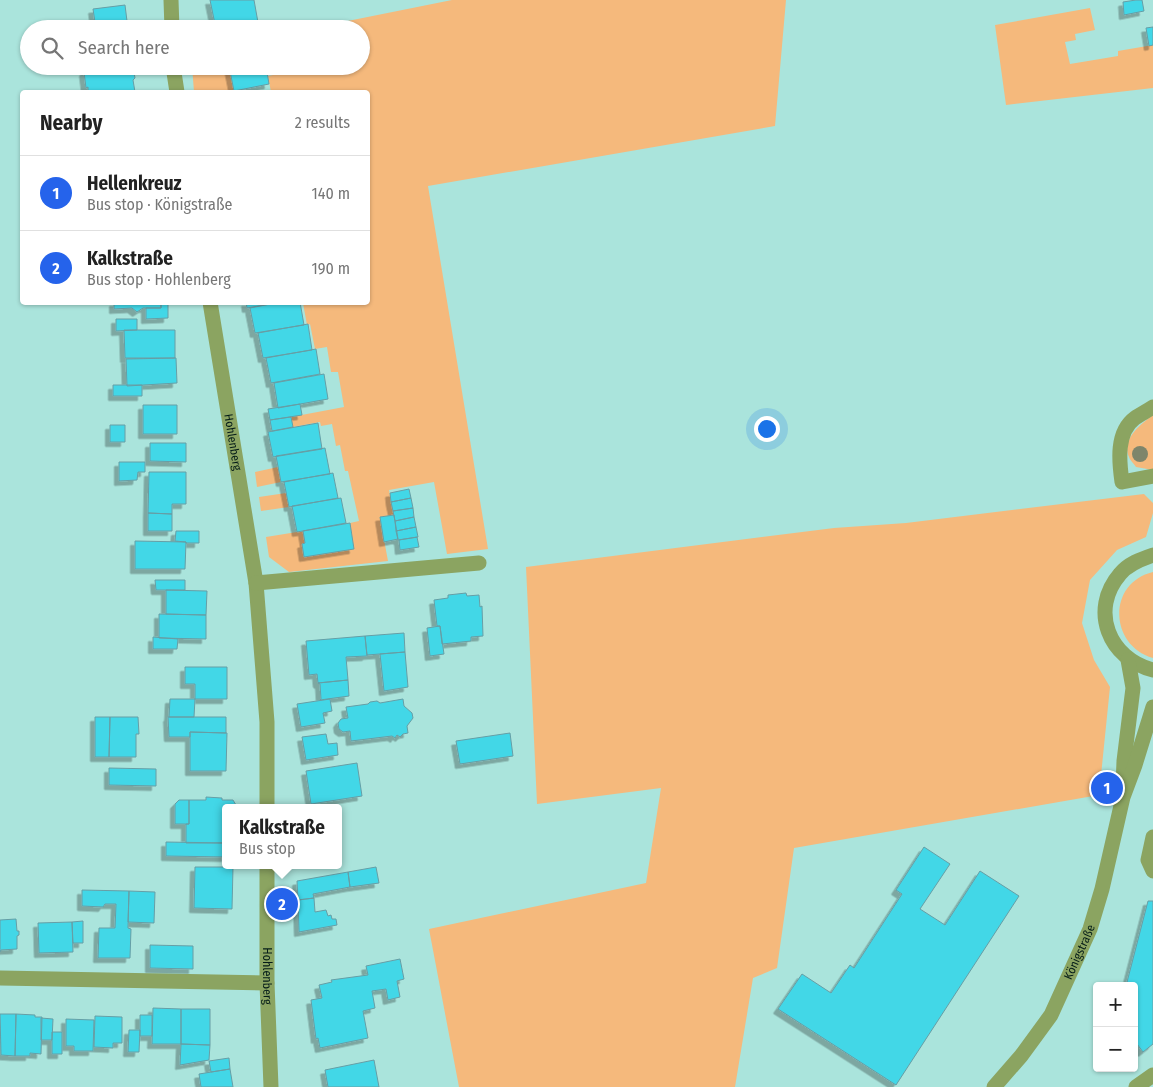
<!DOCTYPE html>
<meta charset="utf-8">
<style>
:root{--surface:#fff;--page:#f6f6f6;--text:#222;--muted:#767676;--line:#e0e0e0;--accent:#2563eb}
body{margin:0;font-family:"Fira Sans Condensed",sans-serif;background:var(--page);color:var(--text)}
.controls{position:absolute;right:15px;bottom:15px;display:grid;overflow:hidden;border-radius:5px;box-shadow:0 1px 4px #0004}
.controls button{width:45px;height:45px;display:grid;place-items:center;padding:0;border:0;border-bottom:1px solid var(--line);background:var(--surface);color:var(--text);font:25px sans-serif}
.you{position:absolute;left:766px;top:428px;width:18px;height:18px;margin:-12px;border:4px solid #fff;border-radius:50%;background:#1a73e8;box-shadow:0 0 0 8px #1a73e833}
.badge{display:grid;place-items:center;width:32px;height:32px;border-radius:50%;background:var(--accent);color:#fff;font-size:16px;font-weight:700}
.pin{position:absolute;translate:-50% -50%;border:2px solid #fff;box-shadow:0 1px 5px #0006}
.popup{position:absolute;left:222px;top:804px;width:120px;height:65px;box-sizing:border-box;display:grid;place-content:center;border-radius:5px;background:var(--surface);filter:drop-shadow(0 1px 4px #0005);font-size:16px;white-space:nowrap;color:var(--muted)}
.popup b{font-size:19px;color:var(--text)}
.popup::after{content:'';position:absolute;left:50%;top:100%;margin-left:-10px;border:10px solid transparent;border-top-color:var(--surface)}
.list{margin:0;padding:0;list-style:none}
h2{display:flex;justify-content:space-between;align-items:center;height:65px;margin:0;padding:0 20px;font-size:21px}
h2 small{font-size:16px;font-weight:400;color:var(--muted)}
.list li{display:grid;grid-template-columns:32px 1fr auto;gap:15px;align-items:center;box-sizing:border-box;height:75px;padding:0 20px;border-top:1px solid var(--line)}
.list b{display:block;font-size:19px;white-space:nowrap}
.list p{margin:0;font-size:16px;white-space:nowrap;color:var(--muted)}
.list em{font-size:16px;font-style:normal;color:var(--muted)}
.icon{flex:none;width:28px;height:28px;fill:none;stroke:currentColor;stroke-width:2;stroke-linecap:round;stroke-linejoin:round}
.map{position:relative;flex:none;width:1153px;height:1087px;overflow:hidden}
.search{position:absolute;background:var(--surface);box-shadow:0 1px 4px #0004;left:20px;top:20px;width:350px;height:55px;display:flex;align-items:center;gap:12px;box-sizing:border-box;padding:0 18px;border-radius:28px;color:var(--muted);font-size:19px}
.panel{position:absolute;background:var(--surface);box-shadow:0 1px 4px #0004;left:20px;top:90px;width:350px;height:215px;border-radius:5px}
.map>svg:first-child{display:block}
</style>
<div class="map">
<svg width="1153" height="1087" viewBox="0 0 1153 1087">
<defs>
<filter id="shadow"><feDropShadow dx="-4.5" dy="4.5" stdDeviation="0" flood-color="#0004"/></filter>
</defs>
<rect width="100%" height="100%" fill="#aae4dc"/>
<path fill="#f5b97c" d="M452,0h334l-11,126 -347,60 60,363 -41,5 -13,-72 -45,8 5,25 -14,3 8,43 -99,11 -20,-15 -3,-20 37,-6 2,12 -3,1 3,13 49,-8 -4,-26 9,-2 -11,-50h-3l-5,-26 -4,1 -4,-22 -11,2 -1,-4 -27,5 -2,-10 53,-10 -6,-35h-7l-4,-25 -12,2 -5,-25 -3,1 -4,-22 65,-1v-210h-68l-1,-2 -14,2h-14l-3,-16 10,-2 -1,-8h84v-37h-53z
M1090,8l5,22 -20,4 1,6 -11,2 5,22 48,-8v-5l35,-6v43l-147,17 -11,-80z
M192,66h37l5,25 -40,1z
M1153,415v55l-17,-3c-2,-3 -6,-7 -7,-10 -8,-18 12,-33 24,-42z
M278,467l3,15 -24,5 -2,-15z
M286,493l3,14 -28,4 -2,-14z
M1144,494l9,9v10l-7,24 -29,13 -27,30 -8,43 12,37 16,27 -11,108 -305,53 -17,120 -24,10 -18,109h-276l-30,-158 217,-46 15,-95 -124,16 -11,-237 308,-39 72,-5z
M1153,572v86c-44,-13 -46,-75 0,-86z"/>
<path fill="#43d7e7" stroke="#669ea5" filter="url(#shadow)" d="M210,0h44l5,28 -43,1z
M1136,0h6l2,11 -20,4 -1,-13z
M125,5l3,24h-32l-3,-20z
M1153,27v18l-4,1 -3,-18z
M97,66h36l2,12 -2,2 2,12h-47v-5l-2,1 -2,-16 3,-4z
M229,66h37l3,18 -35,7z
M114,302h47v6h-18l-6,4 -5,-4 -18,1z
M161,302h7v16l-22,1v-11h15z
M246,302h35l-34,6z
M281,302h19l4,23 -49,8 -5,-25z
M116,319h21v11l-21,1z
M308,324l4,26 -49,8 -5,-25z
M124,330h51v28h-50z
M316,349l4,25 -49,9 -5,-25z
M176,358l1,25 -50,3 -1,-27z
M324,374l4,25 -50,9 -4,-25z
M113,385h29v11h-29z
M300,404l2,11 -32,5 -2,-11z
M143,405h34v29h-34z
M291,417l2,10 -21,4 -2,-11z
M318,423l4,26 -49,8 -5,-25z
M110,425h15v17h-15z
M150,443h36v19l-36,-1z
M325,448l5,26 -49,8 -5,-26z
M119,462h26v10h-7l-1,8 -18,1z
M149,472h37v32h-14v10l-24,-1z
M333,473l5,25 -49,9 -5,-25z
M409,489l2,9 -20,4 -1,-9z
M341,498l5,25 -49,9 -5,-26z
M411,498l2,10 -20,3 -2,-9z
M413,508l1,9 -19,4 -2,-10z
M148,513l24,1v17h-24z
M394,515l4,24 -14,3 -4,-25z
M414,517l2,10 -20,4 -1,-10z
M350,523l4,26 -50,8 -2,-13 3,-1 -2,-12z
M416,527l2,10 -20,3 -2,-9z
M176,531h23v12h-13v-1l-11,-1z
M417,537l2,10 -19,3 -1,-10z
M135,541l51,1 -1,27h-50z
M155,580h30v10h-29z
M166,590l41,1 -1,24 -40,-1z
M466,593l1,3 12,-1 1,12 2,-1 1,30 -12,1v4l-29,3 -2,-18h-3l-3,-26 14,-2v-3z
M159,614l47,1v24l-47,-1z
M440,626l4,28 -14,2 -3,-28z
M404,633l1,19 -38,3 -2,-19z
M365,636l2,20 -21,1 2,23 -30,3 -1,-9 -8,1 -3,-34z
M153,637l25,2 -1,10h-24z
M405,652l3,35 -24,4 -4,-37z
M185,667h42v32h-32v-15h-10z
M348,680l1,16 -29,4 1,-1 -1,-15 -2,-1z
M170,699h25l-1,18h-25z
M330,699l2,12 -9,2 2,10 -24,4 -4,-23z
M403,699l1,7 8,7 1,5 -6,8 1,7 -5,1 -3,3 -3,-2 -2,3 -3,-2 -41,5 -1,-10 -7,1 -4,-3 -1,-6 3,-4 7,-1 -2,-11 22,-3 2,-2 7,-1 3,2z
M95,717h15l-1,40h-14z
M110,717h28l1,17h-3v23h-27z
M168,717h58v16l-36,-1v5h-21z
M190,732l37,1 -1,38h-36z
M510,733l3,23 -53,8 -4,-23z
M326,734l2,10 9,-1 1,12 -32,5 -4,-23z
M357,763l5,33 -51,8 -5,-33z
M109,768l47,1v17l-47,-1z
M206,797l16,1v2h11l3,5v3h-10v35h-40v-19h3v-24h17z
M179,800h10v24h-14v-20z
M166,842l60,1v14l-60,-1z
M924,847l26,17 -30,45 25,16 35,-54 39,25 -123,189 -118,-76 24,-35 29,19 19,-28 4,3 48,-74 -6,-4z
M195,867h38l-1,42 -38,-1z
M376,867l3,16 -29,4 -2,-15z
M348,872l2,15 -37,7 1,4 -16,2 -1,-19z
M82,890l47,1 -1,37 3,1 -1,29h-32l1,-30h16l1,-24h-11l-2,3 -21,-1z
M129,891l26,1 -1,31 -26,-1z
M314,898l1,14 11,-2 2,6 3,-1 1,4h4l1,6 -38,7 -1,-32z
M1148,901h5v143l-10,8 -9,-12v-54h-8z
M16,919l1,12h2v4l-2,1v13l-16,1 -1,2v-32z
M83,921v22h-10l-1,-21z
M72,922l1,30 -34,1 -1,-30z
M150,945l43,1v23l-43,-1z
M400,959l4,20 -7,2 3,16 -12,3 -2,-11 -14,2 3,17 -12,3 5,27 -48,10 -2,-10 -2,1 -5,-39 11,-2 -3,-13 13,-3 -1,-2 37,-5 -2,-9z
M153,1008l28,1v35h-29z
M181,1009h29v36l-29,-1z
M0,1014h16l-1,42 -14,-1z
M16,1014l19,1v2h7l-1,37 -11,-1v3h-15z
M140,1015h12v21h-12z
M95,1016l27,1v26h-9v5l-19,-1z
M41,1018l12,1 -1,21h-11z
M66,1019l28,1 -1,31h-19v-5h-8z
M129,1030h11l-1,22h-11z
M52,1032h10v22h-10z
M181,1044l29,1 -1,15 -29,5z
M229,1058l1,11 -19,3 -2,-11z
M374,1060l5,27h-51l-3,-17z
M230,1069l3,18h-32l-2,-13z"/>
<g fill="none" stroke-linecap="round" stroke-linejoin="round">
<g stroke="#8ba461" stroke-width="15">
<path d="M171,0l1,29"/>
<path d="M173,66l4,26"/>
<path id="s1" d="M210,302l46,281 11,139v86"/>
<path d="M1153,407c-6,4 -12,7 -18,11 -19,14 -16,43 -13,64l31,-6"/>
<path d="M1153,555c-12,4 -25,9 -33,19 -31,36 -11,85 33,96"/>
<path d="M256,583l223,-20"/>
<path d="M1123,787l1,-26 9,-73 -5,-28"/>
<path d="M1153,837l-5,23 5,11"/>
<path id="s2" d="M267,865v118l4,104"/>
<path d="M0,978l267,5"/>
<path id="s3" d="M994,1087l27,-31 30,-41 39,-86 12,-40 21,-92 12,-32 18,-58"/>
<path d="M1136,1087l17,-12"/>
</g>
</g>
<circle fill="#7e856b" cx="1140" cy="454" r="8"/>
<g text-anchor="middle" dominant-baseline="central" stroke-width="5" stroke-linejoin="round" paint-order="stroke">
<g font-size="12" fill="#041b18" stroke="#e2fefa">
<text stroke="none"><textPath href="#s1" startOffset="142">Hohlenberg</textPath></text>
<text stroke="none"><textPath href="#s3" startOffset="161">Königstraße</textPath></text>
<text stroke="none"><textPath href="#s2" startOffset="111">Hohlenberg</textPath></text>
</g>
</g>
</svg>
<div class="controls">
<button>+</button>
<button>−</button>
</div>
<div class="you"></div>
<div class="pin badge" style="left:1107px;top:788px">1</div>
<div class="pin badge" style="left:282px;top:904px">2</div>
<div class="popup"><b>Kalkstraße</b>Bus stop</div>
<div class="search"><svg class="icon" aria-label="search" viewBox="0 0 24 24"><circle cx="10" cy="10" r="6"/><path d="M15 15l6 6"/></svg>Search here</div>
<section class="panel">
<h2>Nearby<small>2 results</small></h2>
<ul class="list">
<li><span class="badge">1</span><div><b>Hellenkreuz</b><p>Bus stop · Königstraße</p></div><em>140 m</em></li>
<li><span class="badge">2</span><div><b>Kalkstraße</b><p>Bus stop · Hohlenberg</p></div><em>190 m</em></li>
</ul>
</section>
</div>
